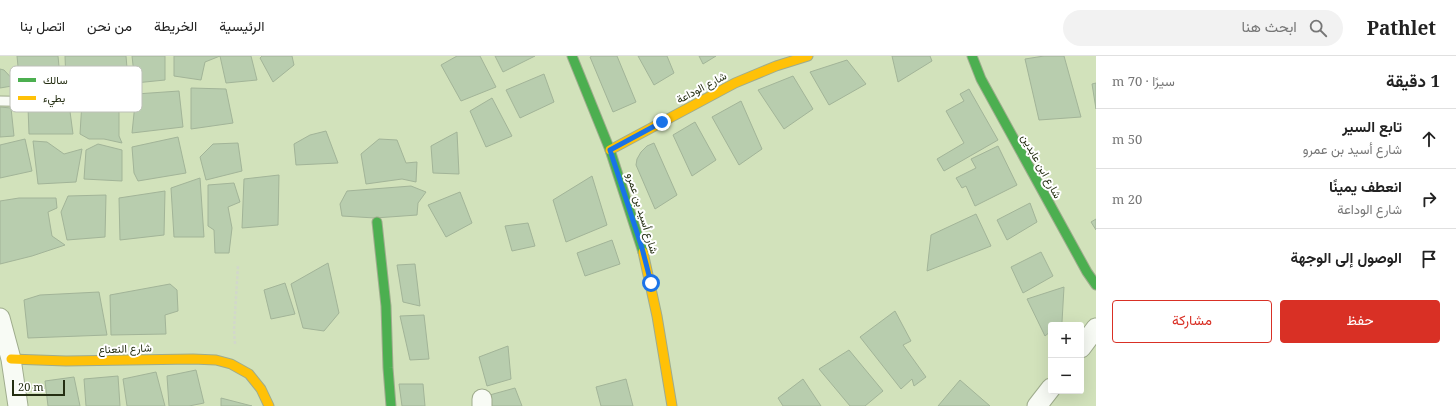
<!DOCTYPE html>
<html lang="ar">
<meta charset="utf-8">
<style>
:root{--surface:#fff;--page:#f2f2f2;--text:#222;--muted:#767676;--line:#e0e0e0;--accent:#d93025}
body{margin:0;font-family:"Noto Serif",Vazirmatn,serif;background:var(--page);color:var(--text);direction:rtl}
.controls{position:absolute;right:12px;bottom:12px;display:grid;overflow:hidden;border-radius:4px;box-shadow:0 4px 16px #0002}
.controls button{width:36px;height:36px;display:grid;place-items:center;padding:0;border:0;border-bottom:1px solid var(--line);background:var(--surface);color:var(--text);font:20px sans-serif}
.scale{position:absolute;left:12px;bottom:10px;width:53px;box-sizing:border-box;padding-left:4px;border:2px solid #242e12;border-top:0;font-size:11px;line-height:14px;white-space:nowrap;color:#242e12;-webkit-text-stroke:3px #fff;paint-order:stroke}
.stop{position:absolute;width:12px;height:12px;margin:-9px;border:3px solid #1a73e8;border-radius:50%;background:#fff}
.stop.end{background:#1a73e8;border-color:#fff;box-shadow:0 1px 4px #0008}
.list{margin:0;padding:0;list-style:none}
h2{display:flex;justify-content:space-between;align-items:center;height:52px;margin:0;padding:0 16px;font-size:17px}
h2 small{font-size:13px;font-weight:400;color:var(--muted)}
.list li{display:grid;grid-template-columns:26px 1fr auto;gap:12px;align-items:center;box-sizing:border-box;height:60px;padding:0 16px;border-top:1px solid var(--line)}
.list b{display:block;font-size:15px;white-space:nowrap}
.list p{margin:0;font-size:13px;white-space:nowrap;color:var(--muted)}
.list em{font-size:13px;font-style:normal;color:var(--muted)}
.actions{display:flex;gap:8px;padding:12px 16px}
.actions a{flex:1;padding:9px 0;border:1px solid var(--accent);border-radius:4px;text-align:center;font-size:14px;color:var(--accent)}
.actions .main{background:var(--accent);color:#fff}
.icon{flex:none;width:22px;height:22px;fill:none;stroke:currentColor;stroke-width:2;stroke-linecap:round;stroke-linejoin:round}
.map{position:relative;flex:none;width:1096px;height:350px;overflow:hidden;direction:ltr}
header{display:flex;align-items:center;gap:24px;box-sizing:border-box;height:56px;padding:0 20px;background:var(--surface);border-bottom:1px solid var(--line)}
header strong{font-size:19px}
nav{display:flex;gap:22px;margin-inline-start:auto;font-size:14px}
.search{width:280px;height:36px;background:var(--page);display:flex;align-items:center;gap:10px;box-sizing:border-box;padding:0 14px;border-radius:22px;color:var(--muted);font-size:15px}
main{display:flex}
aside{flex:1;background:var(--surface)}
.map>svg:first-child{display:block}
</style>
<header>
<strong>Pathlet</strong>
<div class="search"><svg class="icon" aria-label="search" viewBox="0 0 24 24"><circle cx="10" cy="10" r="6"/><path d="M15 15l6 6"/></svg>ابحث هنا</div>
<nav><a>الرئيسية</a><a>الخريطة</a><a>من نحن</a><a>اتصل بنا</a></nav>
</header>
<main>
<aside>
<h2>1 دقيقة<small>سيرًا · 70 m</small></h2>
<ul class="list">
<li><svg class="icon" aria-label="ahead" viewBox="0 0 24 24"><path d="M12 20V5M6 11l6-6 6 6"/></svg><div><b>تابع السير</b><p>شارع أسيد بن عمرو</p></div><em>50 m</em></li>
<li><svg class="icon" aria-label="right" viewBox="0 0 24 24"><path d="M7 20v-9h11M14 6l5 5-5 5"/></svg><div><b>انعطف يمينًا</b><p>شارع الوداعة</p></div><em>20 m</em></li>
<li><svg class="icon" aria-label="arrive" viewBox="0 0 24 24"><path d="M6 21V4h12l-3 4 3 4H6"/></svg><div><b>الوصول إلى الوجهة</b></div></li>
</ul>
<div class="actions"><a class="main">حفظ</a><a>مشاركة</a></div>
</aside>
<div class="map">
<svg width="1096" height="350" viewBox="0 0 1096 350">
<rect width="100%" height="100%" fill="#d2e2bb"/>
<path fill="#b8cdae" stroke="#a2b498" d="M17,0h41l2,21h-41z
M65,0h61l2,24 -45,3 -17,-1z
M132,0h33v24l-30,3z
M174,0h77l6,24 -31,3 -6,-27 -15,6 -4,18 -27,-4z
M262,0h30l2,9 -21,17 -13,-24z
M457,0h23l16,31 -35,14 -20,-36z
M495,0h40l-32,16z
M592,0h25l19,46 -23,10 -23,-55z
M638,0h29l7,17 -20,12z
M699,0h17l-13,8z
M892,0h38l2,5 -34,21z
M1044,0h20l17,61 -42,3 -14,-61z
M847,4l19,24 -37,21 -19,-33z
M0,13l4,1 14,15 -18,3z
M544,18l10,28 -34,16 -14,-28z
M793,20l20,33 -29,20 -26,-39z
M1096,27v26l-4,-25z
M191,32l35,1 7,34 -42,6z
M969,33l29,51 -54,31 -7,-12 27,-16 -18,-32 18,-10 -4,-7z
M179,35l4,36 -51,6 4,-39z
M121,41l-2,15v24l3,7 -18,-4h-15l-9,-5 2,-33z
M492,42l20,38 -26,11 -16,-36z
M741,45l21,48 -23,16 -27,-48z
M69,48l4,30h-44l-1,-27z
M0,51l11,1 3,28 -14,1z
M695,66l21,38 -24,16 -19,-41z
M326,75l12,32 -42,2 -2,-21 16,-9z
M457,76l2,42 -26,-1 -2,-27z
M178,81l8,36 -48,8 -4,-8 -2,-26z
M25,83l7,32 -32,7v-33z
M379,83l18,1 9,23 11,-1 -1,20 -14,-3 -36,5 -5,-30z
M33,85l14,1 17,12 18,-5 -6,33 -38,2z
M238,87l4,28 -36,9 -6,-23 13,-13z
M654,87l23,52 -22,14 -19,-44 1,-6 4,-7 6,-6z
M98,88l24,6v31l-38,-2 2,-29z
M998,90l19,39 -42,21 -9,-20 -4,2 -6,-10 20,-10 -5,-9z
M279,119l-1,50 -36,3 2,-49z
M592,120l15,49 -41,17 -13,-42z
M200,122l4,59h-30l-3,-49z
M234,127l6,19 -12,5 4,21 -3,25h-14l-1,-23 -6,-4v-41z
M411,130l15,6 -8,11 -1,12 -42,3 -33,-2 -2,-12 7,-13z
M165,135l-1,44 -44,5 -1,-42z
M460,136l12,31 -26,14 -18,-32z
M106,139l-1,42 -38,3 -6,-28 7,-16z
M19,142h37l1,10 -9,4 4,24 13,9 -33,11 -32,8v-63z
M1030,147l7,19 -30,18 -10,-20z
M976,158l15,32 -64,25 4,-36z
M1096,163v11l-5,-8z
M528,167l7,23 -23,5 -7,-25z
M612,184l8,24 -35,12 -8,-23z
M1041,196l12,24 -30,17 -12,-26z
M328,207l11,50 -15,18 -21,-3 -12,-44z
M415,208l5,42 -17,-4 -6,-37z
M285,227l10,31 -24,5 -7,-29z
M170,228l7,6 1,21 -13,4 1,19 -55,1 -1,-40z
M1064,231l-2,35 -3,3h-8v6l-6,5 -18,-37z
M99,236l8,43 -79,3 -4,-38 16,-5z
M895,255l16,30 -8,4 23,32 -12,9 -2,-7 -11,10 -41,-52z
M424,259l5,44 -19,1 -10,-44z
M508,290l3,33 -24,7 -8,-29z
M849,294l34,41 -18,15h-15l-31,-37z
M196,314l8,33 -15,3h-20l-2,-30z
M156,316l9,34h-38l-4,-27z
M118,320l2,30h-34l-2,-27z
M74,321l6,29h-32l-3,-25z
M626,323l7,27h-32l-5,-19z
M803,323l18,27h-38l-5,-8z
M960,324l30,26h-52z
M399,328h24l2,22h-23z
M515,332l7,18h-34l-2,-10z
M221,342l31,8h-31z"/>
<g fill="none" stroke-linecap="round" stroke-linejoin="round">
<g stroke="#9fac8d" stroke-width="11">
<path id="lane" d="M0,45l61,1"/>
</g>
<g stroke="#9fac8d" stroke-width="21">
<path id="street" d="M0,262l11,41 7,47
M1081,292l15,-20
M482,343v7
M1037,350l14,-18"/>
</g>
<g stroke="#9fac8d" stroke-width="11">
<path id="fast" d="M572,0l38,94 33,102
M972,0l9,23 106,193 9,13
M377,166l9,84 2,62 3,38"/>
</g>
<g stroke="#9fac8d" stroke-width="11">
<path id="slow" d="M610,94l125,-67 41,-17 32,-10
M643,196l14,64 15,90
M11,303l55,2 127,-2 23,1 15,4 18,10 12,15 8,17"/>
</g>
<path stroke="#d2d8ca" stroke-width="2.5" stroke-dasharray="3 2" stroke-linecap="butt" d="M235,288l-1,-14 4,-65"/>
<use href="#lane" stroke="#f8fbf5" stroke-width="9"/>
<use href="#street" stroke="#f8fbf5" stroke-width="19"/>
<use href="#fast" stroke="#4caf50" stroke-width="9"/>
<use href="#slow" stroke="#ffc107" stroke-width="9"/>
</g>
<g fill="none" stroke-linecap="round" stroke-linejoin="round">
<path stroke="#1a73e8" stroke-width="5" d="M651,227l-9,-35 -32,-98 52,-28"/>
</g>
<g text-anchor="middle" dominant-baseline="central" stroke-width="4" stroke-linejoin="round" paint-order="stroke">
<g font-size="11" fill="#242e12" stroke="#fff">
<text transform="translate(701 31) rotate(-28)">شارع الوداعة</text>
<text transform="translate(1042 110) rotate(61)">شارع ابن عابدين</text>
<text transform="translate(643 157) rotate(73)">شارع أسيد بن عمرو</text>
<text transform="translate(125 292) rotate(-2)">شارع النعناع</text>
</g>
</g>
<rect x="10" y="10" width="132" height="46" rx="6" fill="#fff" stroke="#bdc0b8" stroke-width="1"/>
<rect x="18" y="22" width="18" height="4" fill="#4caf50"/>
<rect x="18" y="40" width="18" height="4" fill="#ffc107"/>
<g font-size="11" fill="#242e12">
<text x="43" y="28">سالك</text>
<text x="43" y="46">بطيء</text>
</g>
</svg>
<div class="controls">
<button>+</button>
<button>−</button>
</div>
<div class="scale">20 m</div>
<div class="stop" style="left:651px;top:227px"></div>
<div class="stop end" style="left:662px;top:66px"></div>
</div>
</main>
